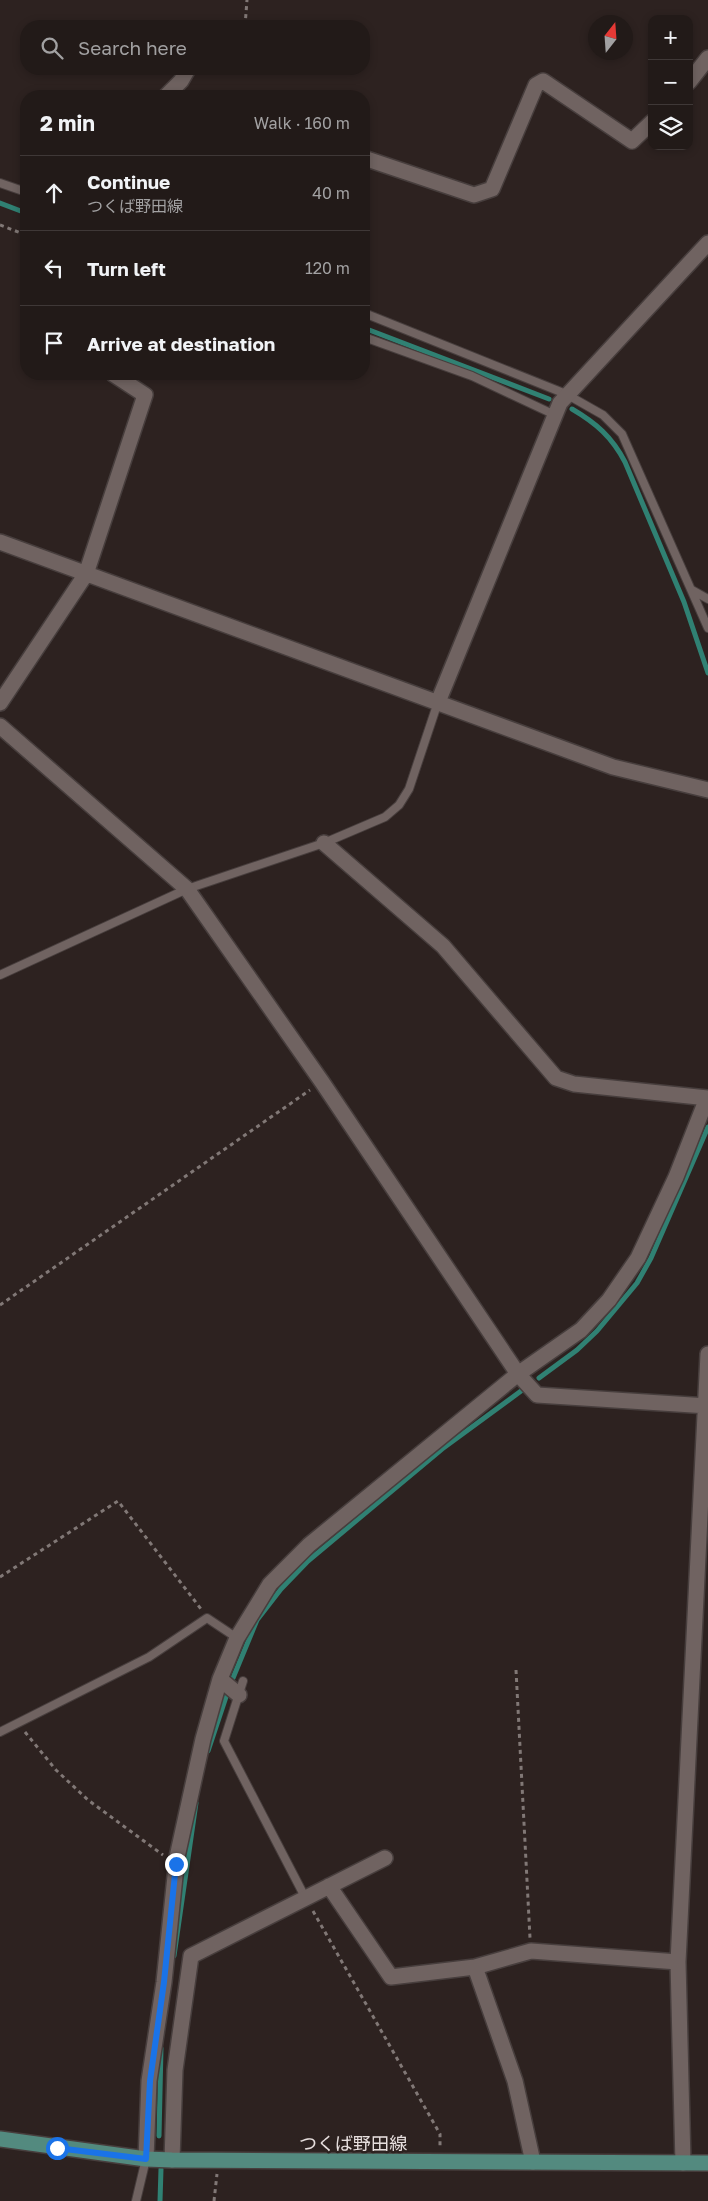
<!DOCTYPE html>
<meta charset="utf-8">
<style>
:root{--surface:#221a18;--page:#2a2321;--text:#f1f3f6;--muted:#a2a1a2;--line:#3f3837}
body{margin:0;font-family:"Golos Text","Noto Sans JP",sans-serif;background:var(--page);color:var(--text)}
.controls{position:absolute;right:15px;top:15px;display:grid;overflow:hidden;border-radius:10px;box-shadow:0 2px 8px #0003}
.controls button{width:45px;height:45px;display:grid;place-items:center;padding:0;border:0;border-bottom:1px solid var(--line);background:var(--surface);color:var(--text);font:25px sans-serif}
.compass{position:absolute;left:588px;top:15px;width:45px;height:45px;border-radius:50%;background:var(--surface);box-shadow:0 2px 8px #0003;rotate:17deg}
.stop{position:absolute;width:15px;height:15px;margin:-11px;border:4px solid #1a73e8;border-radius:50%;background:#fff}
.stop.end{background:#1a73e8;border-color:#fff;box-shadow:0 1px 5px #0008}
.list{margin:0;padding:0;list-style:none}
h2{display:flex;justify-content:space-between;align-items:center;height:65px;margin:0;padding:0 20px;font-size:21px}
h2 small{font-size:16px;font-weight:400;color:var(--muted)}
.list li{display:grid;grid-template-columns:32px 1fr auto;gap:15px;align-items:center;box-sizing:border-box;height:75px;padding:0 20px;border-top:1px solid var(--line)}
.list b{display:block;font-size:19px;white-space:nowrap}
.list p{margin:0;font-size:16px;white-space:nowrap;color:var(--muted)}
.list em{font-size:16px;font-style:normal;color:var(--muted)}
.icon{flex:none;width:28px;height:28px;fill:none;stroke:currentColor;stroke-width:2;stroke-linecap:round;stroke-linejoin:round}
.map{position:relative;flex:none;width:708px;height:2201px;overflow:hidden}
.search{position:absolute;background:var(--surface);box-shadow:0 2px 8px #0003;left:20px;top:20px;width:350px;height:55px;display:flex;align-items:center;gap:12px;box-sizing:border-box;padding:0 18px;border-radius:20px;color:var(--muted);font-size:19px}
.panel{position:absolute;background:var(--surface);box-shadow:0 2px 8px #0003;left:20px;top:90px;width:350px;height:290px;border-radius:20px}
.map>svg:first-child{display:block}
</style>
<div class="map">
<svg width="708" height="2201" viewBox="0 0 708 2201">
<rect width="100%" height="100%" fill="#2d2220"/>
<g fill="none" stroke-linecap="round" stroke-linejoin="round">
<path stroke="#308173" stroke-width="5" d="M0,203l26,10
M364,328l185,71
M572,409c24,14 40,28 53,53l59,140 24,71
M539,1378l38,-28 20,-19 40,-48 14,-25 57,-131
M233,1678l24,-58 24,-31 27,-28 134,-112 79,-58
M208,1751l18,-54
M174,1956l22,-153
M159,2136l2,-88
M160,2201l1,-32"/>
<g stroke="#473e3d" stroke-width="10">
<path id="service" d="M0,183l26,9
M364,313l202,81 37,21 19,19 86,194
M364,337l108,39 83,39
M692,590l16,9
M0,975l187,-86 137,-46 61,-26 14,-12 10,-16 29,-87
M243,1681l-19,60 82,158
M0,1732l149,-75 58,-39 30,20
M136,2201l10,-42"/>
</g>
<g stroke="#473e3d" stroke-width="18">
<path id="minor" d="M689,82l19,-24
M166,96l15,-15 7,-12
M364,158l110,37 18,-6 44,-104 7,-4 89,60 20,-19
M0,542l613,225 95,23
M438,702l122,-299 148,-160
M0,703l86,-129 59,-179 -32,-21
M0,726l187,163 135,193 196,292 19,21 171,11
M324,843l119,103 113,132 18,6 134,14
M220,1679l19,16
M329,1886l62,91 84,-10 56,-16 147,11
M475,1967l40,114 18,81
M146,2159l3,-78 15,-99 13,-125 26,-118 17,-60 17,-41 33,-54 39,-39 209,-171 63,-44 28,-30 29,-42 38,-81 31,-79
M172,2160l3,-90 16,-114 194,-98
M683,2163l-5,-201 30,-608"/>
</g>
<g stroke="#473e3d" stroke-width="18">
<path id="primary" d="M0,2139l146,20 26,1 536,3"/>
</g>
<path stroke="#817876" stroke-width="3" stroke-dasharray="4 4" stroke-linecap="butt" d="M245,26l2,-26
M0,225l26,10
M0,1305l310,-215
M0,1577l118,-76 83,108
M516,1670l14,268
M25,1732l31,38 32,30 75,55
M313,1911l127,223v12
M214,2201l3,-27"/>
<use href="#service" stroke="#706361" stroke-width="8"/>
<use href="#minor" stroke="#706361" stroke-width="15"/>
<use href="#primary" stroke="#538a7f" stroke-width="15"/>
</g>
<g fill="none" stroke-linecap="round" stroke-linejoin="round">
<path stroke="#1a73e8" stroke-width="6" d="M57,2148l89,11 4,-78 14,-99 12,-118"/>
</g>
<g text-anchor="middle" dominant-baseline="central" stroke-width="4.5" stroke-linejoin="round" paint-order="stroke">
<g font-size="18" fill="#e7dfde" stroke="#2d2220">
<text x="353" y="2143">つくば野田線</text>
</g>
</g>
</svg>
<div class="controls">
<button>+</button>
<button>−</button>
<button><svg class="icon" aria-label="layers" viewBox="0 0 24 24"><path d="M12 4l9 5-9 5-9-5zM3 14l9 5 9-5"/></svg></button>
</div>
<svg class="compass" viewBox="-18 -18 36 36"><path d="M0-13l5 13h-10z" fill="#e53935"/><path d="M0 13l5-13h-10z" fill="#a2a1a2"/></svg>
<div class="stop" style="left:57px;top:2148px"></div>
<div class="stop end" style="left:176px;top:1864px"></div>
<div class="search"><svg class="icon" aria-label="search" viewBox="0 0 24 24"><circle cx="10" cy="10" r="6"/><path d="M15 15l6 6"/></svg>Search here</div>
<section class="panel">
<h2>2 min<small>Walk · 160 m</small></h2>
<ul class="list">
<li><svg class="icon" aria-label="ahead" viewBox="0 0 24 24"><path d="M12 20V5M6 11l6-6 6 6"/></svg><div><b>Continue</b><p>つくば野田線</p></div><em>40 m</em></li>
<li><svg class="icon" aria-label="left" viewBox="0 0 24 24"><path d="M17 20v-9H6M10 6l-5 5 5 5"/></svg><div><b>Turn left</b></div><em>120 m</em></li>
<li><svg class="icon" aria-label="arrive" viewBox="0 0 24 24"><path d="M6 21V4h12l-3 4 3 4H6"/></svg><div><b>Arrive at destination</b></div></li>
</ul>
</section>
</div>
